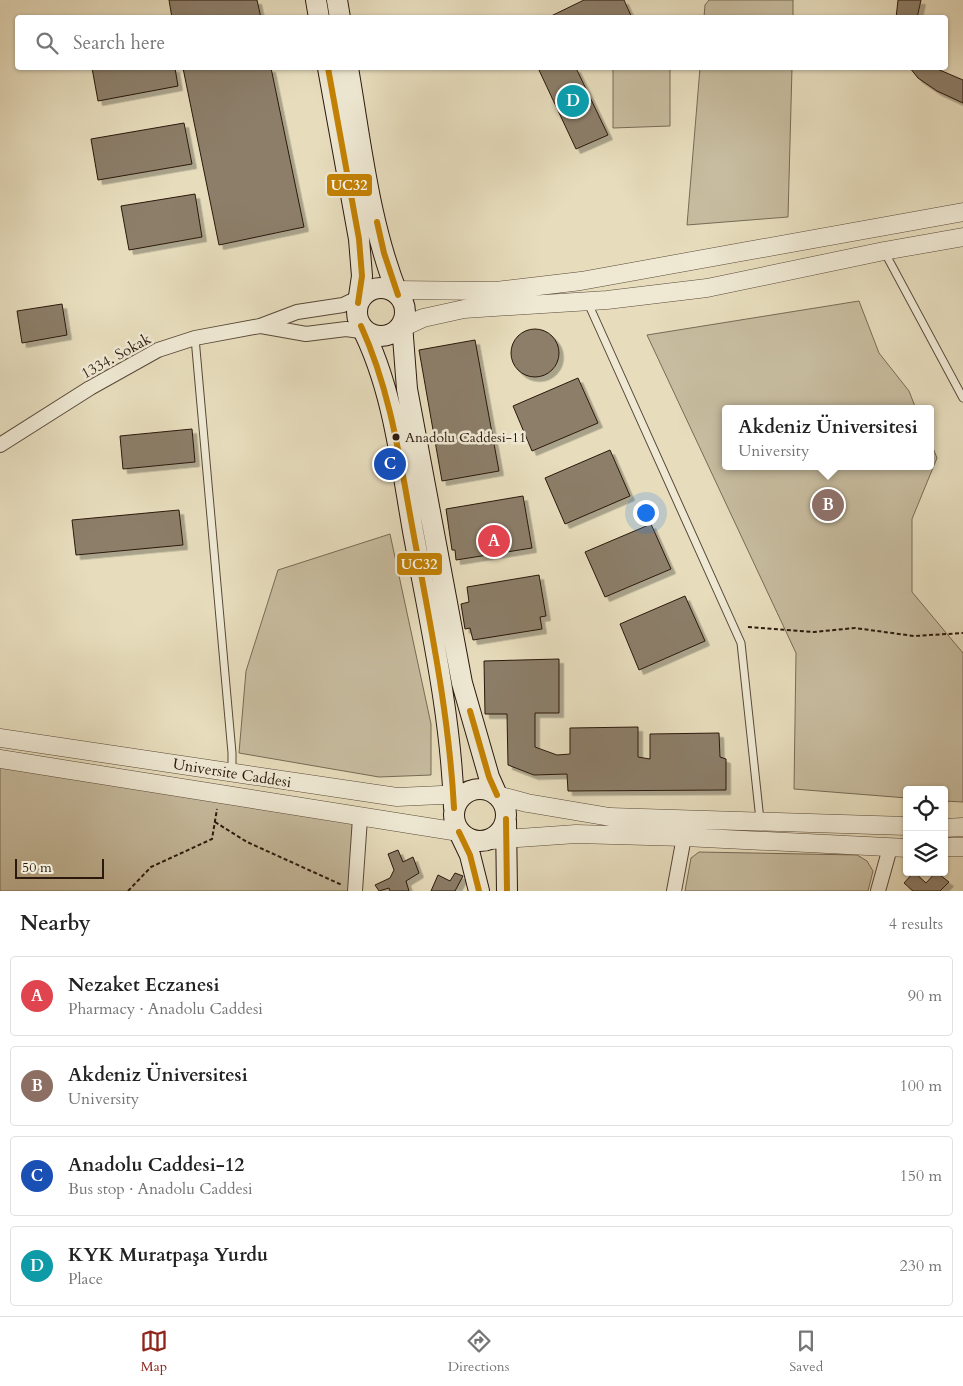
<!DOCTYPE html>
<meta charset="utf-8">
<style>
:root{--surface:#fff;--page:#f2f2f2;--text:#222;--muted:#767676;--line:#e0e0e0;--accent:#8f2418}
body{margin:0;font-family:Cardo,serif;background:var(--page);color:var(--text)}
.controls{position:absolute;right:15px;bottom:15px;display:grid;overflow:hidden;border-radius:5px;box-shadow:0 1px 4px #0004}
.controls button{width:45px;height:45px;display:grid;place-items:center;padding:0;border:0;border-bottom:1px solid var(--line);background:var(--surface);color:var(--text);font:25px sans-serif}
.scale{position:absolute;left:15px;bottom:12px;width:89px;box-sizing:border-box;padding-left:5px;border:2px solid #2a180d;border-top:0;font-size:14px;line-height:18px;white-space:nowrap;color:#2a180d;-webkit-text-stroke:4px #efe9d4;paint-order:stroke}
.you{position:absolute;left:645px;top:512px;width:18px;height:18px;margin:-12px;border:4px solid #fff;border-radius:50%;background:#1a73e8;box-shadow:0 0 0 8px #1a73e833}
.badge{display:grid;place-items:center;width:32px;height:32px;border-radius:50%;background:var(--accent);color:#fff;font-size:16px;font-weight:700}
.pin{position:absolute;translate:-50% -50%;border:2px solid #fff;box-shadow:0 1px 5px #0006}
.popup{position:absolute;left:722px;top:405px;width:212px;height:65px;box-sizing:border-box;display:grid;place-content:center;border-radius:5px;background:var(--surface);filter:drop-shadow(0 1px 4px #0005);font-size:16px;white-space:nowrap;color:var(--muted)}
.popup b{font-size:19px;color:var(--text)}
.popup::after{content:'';position:absolute;left:50%;top:100%;margin-left:-10px;border:10px solid transparent;border-top-color:var(--surface)}
.list{margin:0;padding:0;list-style:none}
h2{display:flex;justify-content:space-between;align-items:center;height:65px;margin:0;padding:0 20px;font-size:21px}
h2 small{font-size:16px;font-weight:400;color:var(--muted)}
.list li{display:grid;grid-template-columns:32px 1fr auto;gap:15px;align-items:center;box-sizing:border-box;height:80px;margin:0 10px 10px;padding:0 10px;border:1px solid var(--line);border-radius:5px}
.list b{display:block;font-size:19px;white-space:nowrap}
.list p{margin:0;font-size:16px;white-space:nowrap;color:var(--muted)}
.list em{font-size:16px;font-style:normal;color:var(--muted)}
.icon{flex:none;width:28px;height:28px;fill:none;stroke:currentColor;stroke-width:2;stroke-linecap:round;stroke-linejoin:round}
.map{position:relative;flex:none;width:963px;height:891px;overflow:hidden}
.search{position:absolute;background:var(--surface);box-shadow:0 1px 4px #0004;left:15px;right:15px;top:15px;height:55px;display:flex;align-items:center;gap:12px;box-sizing:border-box;padding:0 18px;border-radius:5px;color:var(--muted);font-size:19px}
.sheet{height:425px;background:var(--surface)}
nav{display:flex;justify-content:space-around;align-items:center;box-sizing:border-box;height:70px;border-top:1px solid var(--line);background:var(--surface);font-size:14px;color:var(--muted)}
nav a{display:grid;justify-items:center;gap:2px}
nav .on{color:var(--accent)}
.map>svg:first-child{display:block}
</style>
<div class="map">
<svg width="963" height="891" viewBox="0 0 963 891">
<defs>
<filter id="shadow"><feDropShadow dx="4.5" dy="4.5" stdDeviation="0" flood-color="#0004"/></filter>
</defs>
<rect width="100%" height="100%" fill="#e7ddbd"/>
<filter id="stains"><feTurbulence type="fractalNoise" baseFrequency=".004" numOctaves="4"/><feColorMatrix values="0 0 0 0 .2 0 0 0 0 .09 0 0 0 0 .02 0 0 0 .5 -.17"/></filter>
<radialGradient id="worn" r=".72"><stop offset=".6" stop-color="#630" stop-opacity="0"/><stop offset="1" stop-color="#630" stop-opacity=".3"/></radialGradient>
<path fill="#c7bc9f" stroke="#786a56" d="M709,0h84v17h-89l1,-12z
M613,68h57v58l-57,2z
M700,68h92l-4,149 -101,8z
M859,301l20,52 30,38 7,18h-190v57h204l1,-23 6,15 -25,61v73l51,61v149l-19,-1v-11h-37v8l-113,-9 2,-136 -149,-318z
M390,534l41,190v51l-52,2 -140,-24 7,-82 32,-101z
M0,759l360,59 -5,73h-355z
M699,852l158,3 10,6 6,10 -5,20h-183l6,-33z"/>
<path fill="#8c7e69" stroke="#2a180d" filter="url(#shadow)" d="M169,0h88l4,18h-89z
M584,0h40l8,18h-85z
M898,0h23l-4,18h-21z
M92,68h83l3,18 -80,15z
M183,68h88l33,159 -85,18z
M538,68h38l32,67 -32,14z
M910,68h25l28,12v23l-26,-12 -19,-13z
M184,123l8,41 -94,16 -7,-41z
M195,194l7,43 -73,13 -8,-44z
M62,304l5,31 -45,8 -5,-32z
M511 353a24 24 0 1 1 48 0a24 24 0 1 1-48 0Z
M475,340l24,131 -57,10 -23,-131z
M578,378l20,45 -66,28 -19,-45z
M192,429l3,33 -72,7 -3,-33z
M610,450l20,46 -65,28 -20,-46z
M523,496l9,52 -76,12 -1,-10h-3l-6,-41z
M179,510l4,35 -107,10 -4,-35z
M651,524l20,45 -66,28 -20,-45z
M539,575l7,41 -6,1 2,12 -69,11 -3,-12 -5,1 -4,-25 8,-2 -2,-15z
M685,596l20,45 -66,29 -19,-46z
M559,659v54h-24v34l22,8 13,-1v-26l68,-1v30l12,2v-25l69,-1 1,24 6,2v31l-158,1 -1,-17 -33,1 -26,-10 -1,-51h-22l-1,-53z
M398,850l5,12 10,-5 6,16 -13,8 3,10h-19l-1,-3 -10,3 -4,-6 15,-7 4,-8 -6,-16z
M914,872l12,11 10,-11 13,10 -9,9h-27l-9,-8z
M455,873l8,3 -8,15h-24l7,-16 12,6z"/>
<g fill="none" stroke-linecap="round" stroke-linejoin="round">
<g stroke="#594939" stroke-width="9">
<path id="service" d="M884,251l79,147
M588,303l153,340 19,177
M195,338l37,415v19"/>
</g>
<g stroke="#594939" stroke-width="16">
<path id="minor" d="M261,326l45,8 40,-5 21,3
M0,445l90,-57 68,-38 37,-12 65,-12 37,-14 46,-7 19,-9
M355,891l5,-73
M674,891l10,-54
M878,891l12,-43"/>
</g>
<g stroke="#594939" stroke-width="19">
<path id="tertiary" d="M392,290l104,1 85,-10 382,-69
M397,330l26,-12 41,-9 143,-9 100,-12 177,-37 79,-14
M0,738l397,59 67,-3
M0,759l459,73
M497,795l30,8 83,14 297,9
M944,828l19,-1
M491,840l85,-6 108,3 223,11
M944,847h19"/>
</g>
<g stroke="#2a180d" stroke-width="22">
<path id="secondary" d="M316,0l3,18
M337,0l3,18
M328,68l31,171 3,37 -4,27
M348,68c13,75 21,155 50,227
M357 312a24 24 0 1 1 48 0a24 24 0 1 1-48 0Z
M402,324l5,65 55,294 27,94 8,18
M361,326c32,62 40,137 52,205 17,92 38,183 41,277
M454 815a26 26 0 1 1 52 0a26 26 0 1 1-52 0Z
M506,821l1,70
M459,832l11,23 9,36"/>
</g>
<path stroke="#2a180d" stroke-width="2" stroke-dasharray="4 2.5" stroke-linecap="butt" d="M748,627l66,5 41,-4 59,8 49,-3
M215,822l32,20 95,43
M128,891l23,-24 61,-28 5,-30"/>
<use href="#service" stroke="#efe9d4" stroke-width="7"/>
<use href="#minor" stroke="#efe9d4" stroke-width="14"/>
<use href="#tertiary" stroke="#efe9d4" stroke-width="18"/>
<use href="#secondary" stroke="#efe9d4" stroke-width="20"/>
<g stroke="#efe9d4" stroke-width="10">
<path id="bus-1" d="M328,68l31,171 3,37 -4,27
M377,222l7,31 14,42
M361,326c30,66 39,135 52,205 17,92 36,183 41,277
M470,711l19,66 8,18
M506,819l1,72
M459,832l11,23 9,36"/>
</g>
<use href="#bus-1" stroke="#c48203" stroke-width="6"/>
</g>
<circle fill="#2a180d" stroke="#efe9d4" stroke-width="2" cx="396" cy="437" r="4.5"/>
<g text-anchor="middle" dominant-baseline="central" stroke-width="5" stroke-linejoin="round" paint-order="stroke">
<g font-size="14" fill="#2a180d" stroke="#efe9d4" text-anchor="start">
<text x="405" y="437">Anadolu Caddesi-11</text>
</g>
<g font-size="15" fill="#2a180d" stroke="#efe9d4">
<text transform="translate(116 356) rotate(-29)">1334. Sokak</text>
<text transform="translate(232 773) rotate(9)">Universite Caddesi</text>
</g>
</g>
<g stroke="#efe9d4" stroke-width="2">
<rect x="326" y="173" width="47" height="24" rx="5" fill="#c48203"/>
<rect x="396" y="552" width="47" height="24" rx="5" fill="#c48203"/>
</g>
<g font-size="14" text-anchor="middle" font-weight="bold" fill="#fff">
<text x="349" y="190">UC32</text>
<text x="419" y="569">UC32</text>
</g>
<rect width="100%" height="100%" filter="url(#stains)"/>
<rect width="100%" height="100%" fill="url(#worn)"/>
</svg>
<div class="controls">
<button><svg class="icon" aria-label="locate" viewBox="0 0 24 24"><circle cx="12" cy="12" r="6"/><path d="M12 2v4M12 18v4M2 12h4M18 12h4"/></svg></button>
<button><svg class="icon" aria-label="layers" viewBox="0 0 24 24"><path d="M12 4l9 5-9 5-9-5zM3 14l9 5 9-5"/></svg></button>
</div>
<div class="scale">50 m</div>
<div class="you"></div>
<div class="pin badge" style="left:494px;top:541px;background:#e0444e">A</div>
<div class="pin badge" style="left:828px;top:505px;background:#8d6e63">B</div>
<div class="popup"><b>Akdeniz Üniversitesi</b>University</div>
<div class="pin badge" style="left:390px;top:464px;background:#1a4fb4">C</div>
<div class="pin badge" style="left:573px;top:101px;background:#0f9aa8">D</div>
<div class="search"><svg class="icon" aria-label="search" viewBox="0 0 24 24"><circle cx="10" cy="10" r="6"/><path d="M15 15l6 6"/></svg>Search here</div>
</div>
<section class="sheet">
<h2>Nearby<small>4 results</small></h2>
<ul class="list">
<li><span class="badge" style="background:#e0444e">A</span><div><b>Nezaket Eczanesi</b><p>Pharmacy · Anadolu Caddesi</p></div><em>90 m</em></li>
<li><span class="badge" style="background:#8d6e63">B</span><div><b>Akdeniz Üniversitesi</b><p>University</p></div><em>100 m</em></li>
<li><span class="badge" style="background:#1a4fb4">C</span><div><b>Anadolu Caddesi-12</b><p>Bus stop · Anadolu Caddesi</p></div><em>150 m</em></li>
<li><span class="badge" style="background:#0f9aa8">D</span><div><b>KYK Muratpaşa Yurdu</b><p>Place</p></div><em>230 m</em></li>
</ul>
</section>
<nav>
<a class="on"><svg class="icon" aria-label="map" viewBox="0 0 24 24"><path d="M3 6l6-2 6 2 6-2v14l-6 2-6-2-6 2zM9 4v14M15 6v14"/></svg>Map</a>
<a><svg class="icon" aria-label="directions" viewBox="0 0 24 24"><path d="M12 3l9 9-9 9-9-9zM9 14v-3h6M13 9l2 2-2 2"/></svg>Directions</a>
<a><svg class="icon" aria-label="saved" viewBox="0 0 24 24"><path d="M7 4h10v16l-5-4-5 4z"/></svg>Saved</a>
</nav>
